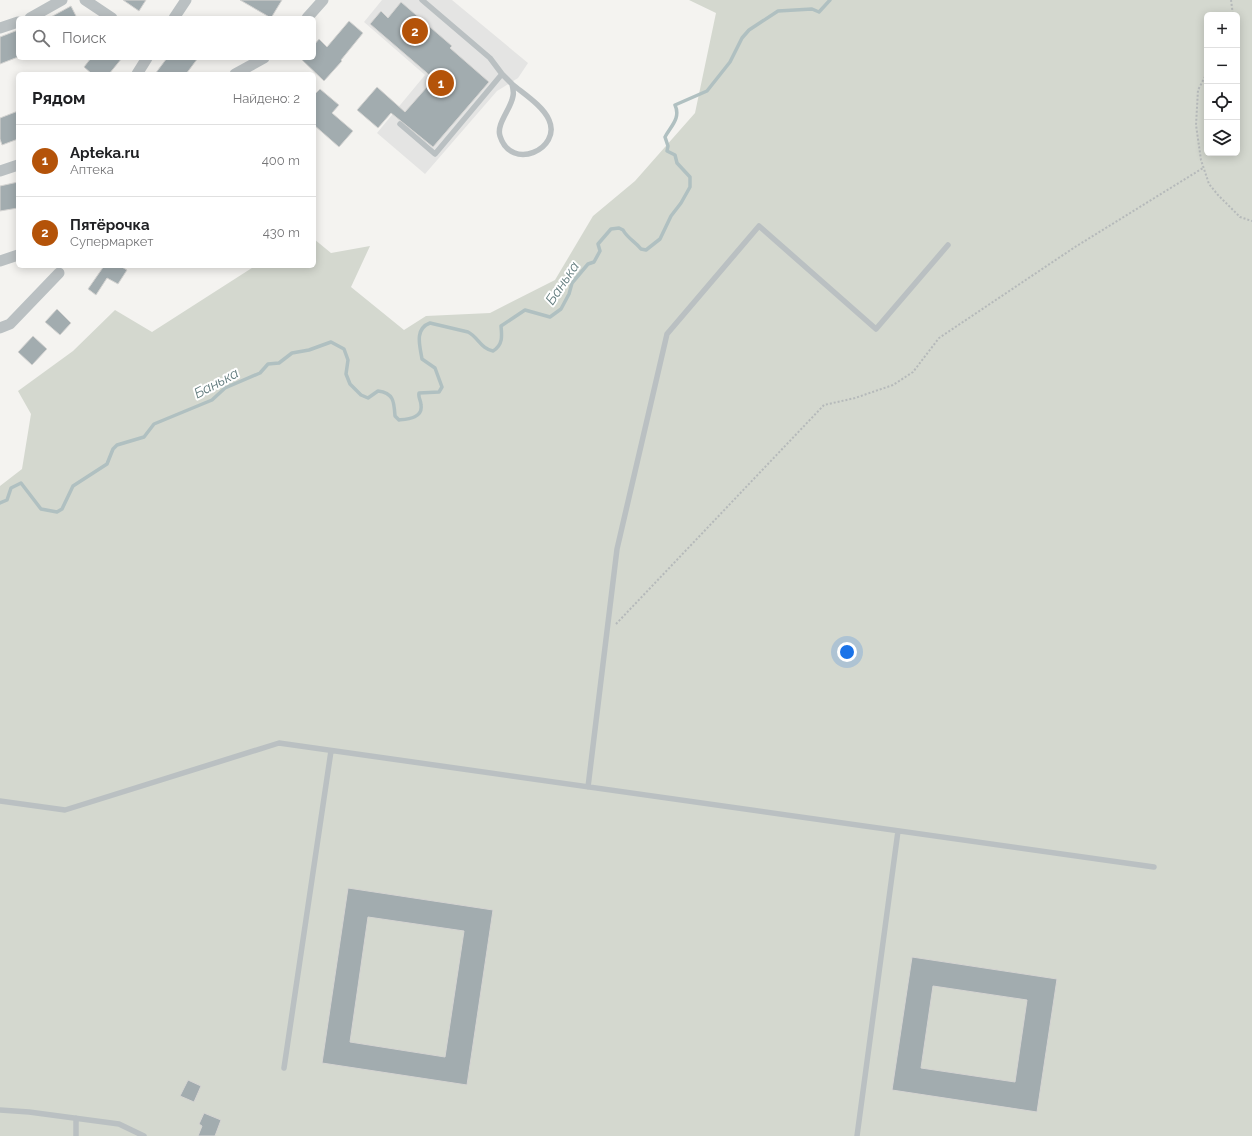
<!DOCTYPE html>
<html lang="ru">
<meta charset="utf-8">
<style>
:root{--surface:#fff;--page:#f6f6f6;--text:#202124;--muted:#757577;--line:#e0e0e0;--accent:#b45309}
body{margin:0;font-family:Raleway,sans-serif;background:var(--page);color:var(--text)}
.controls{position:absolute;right:12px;top:12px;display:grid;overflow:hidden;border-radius:6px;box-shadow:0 2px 10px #0003}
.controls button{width:36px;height:36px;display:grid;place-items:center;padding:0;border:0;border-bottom:1px solid var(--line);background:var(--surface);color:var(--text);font:20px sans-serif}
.you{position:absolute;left:847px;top:652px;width:14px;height:14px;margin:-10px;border:3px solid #fff;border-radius:50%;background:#1a73e8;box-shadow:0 0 0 6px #1a73e833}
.badge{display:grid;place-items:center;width:26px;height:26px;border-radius:50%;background:var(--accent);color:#fff;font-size:13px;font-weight:700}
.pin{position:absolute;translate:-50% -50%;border:2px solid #fff;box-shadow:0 1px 4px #0006}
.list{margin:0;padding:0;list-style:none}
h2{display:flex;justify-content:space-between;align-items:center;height:52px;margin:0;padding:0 16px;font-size:17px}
h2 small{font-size:13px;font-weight:400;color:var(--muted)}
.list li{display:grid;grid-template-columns:26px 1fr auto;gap:12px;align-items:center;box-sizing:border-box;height:72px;padding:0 16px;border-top:1px solid var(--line)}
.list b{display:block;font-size:15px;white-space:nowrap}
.list p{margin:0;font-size:13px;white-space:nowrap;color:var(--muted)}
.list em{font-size:13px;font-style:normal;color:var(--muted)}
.icon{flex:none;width:22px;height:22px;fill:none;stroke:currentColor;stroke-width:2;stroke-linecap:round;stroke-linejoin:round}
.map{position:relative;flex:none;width:1252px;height:1136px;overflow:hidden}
.search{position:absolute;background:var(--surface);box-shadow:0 2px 10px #0003;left:16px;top:16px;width:300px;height:44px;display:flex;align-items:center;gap:10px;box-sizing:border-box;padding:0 14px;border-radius:6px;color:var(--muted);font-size:15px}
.panel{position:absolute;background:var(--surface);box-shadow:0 2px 10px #0003;left:16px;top:72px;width:300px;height:196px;border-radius:6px}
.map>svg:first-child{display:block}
</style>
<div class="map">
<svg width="1252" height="1136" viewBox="0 0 1252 1136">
<rect width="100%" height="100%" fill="#f4f3f0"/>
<path fill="#e4e4e3" d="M382,0h70l76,63 -10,15 -21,13 -72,83 -48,-41 48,-58 -61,-53z"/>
<path fill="#d4d8cf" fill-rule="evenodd" d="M689,0h563v1136h-1252v-650l22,-17 9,-55 -13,-23 55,-40 42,-41 37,22 103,-66h59v-27l17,14 39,-7 -19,41 53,43 22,-14 64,-3 65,-33 38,-64 42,-35 60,-68 21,-100zM1207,15h30v138h-30z"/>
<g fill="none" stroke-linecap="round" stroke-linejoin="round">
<path stroke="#b0c0c1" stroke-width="3.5" d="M0,503l7,-3 4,-12 10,-5 20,26 16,3 5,-3 11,-23 34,-22 6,-15 4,-4 27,-8 10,-13 58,-24 13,-12 35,-15 8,-9 11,-1 13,-10 17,-3 22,-8 13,7 4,11 -2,14 4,10 11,11 7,3 10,-7c16,2 16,11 17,25l4,4c9,-1 24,-2 22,-15 0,-5 -3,-7 -2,-12l20,-1 3,-5 -7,-19 -13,-9c-2,-13 -8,-30 8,-36l38,9c10,5 13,17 25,19 10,-6 9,-15 8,-25l24,-16 25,7 11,-8 8,-15 3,-11 16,-19 6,-2 6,-11 -2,-7 13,-15 8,-1 4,2c5,9 12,11 18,19l5,1 14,-11 11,-23 10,-13 9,-16v-10l-13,-14 -2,-8 -8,-4 1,-5 -3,-9c6,-11 16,-19 10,-32l32,-14 23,-29 12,-24 7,-8 29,-19 34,-2 7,3 11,-12"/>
</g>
<path fill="#a2acaf" stroke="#d5d4d2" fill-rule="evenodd" d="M123,0h23l-7,11z
M240,0h42l-11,18z
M401,2l51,44 -2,2 39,34 -56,65 -42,-34 -13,15 -21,-18 20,-23 28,25 29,-33 -64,-55 11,-13 7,7z
M71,6l6,12h-28z
M349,21l14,12 -22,27 1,1 -18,20 -24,-23h14v-13l5,-6 8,8z
M18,30v27l-18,7v-27z
M91,58h31l-13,16h-17l-8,-7z
M167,58h31l-12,16h-31z
M320,89l19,16 -7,8 21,18 -14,16 -25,-22v-30z
M18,111v28l-16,6 -2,-6v-21z
M18,182v26l-18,3v-25z
M104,266h16l7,4 -9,14 -11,-6 -11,17 -8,-6z
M57,309l14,14 -11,12 -15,-13z
M33,336l14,13 -15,16 -14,-13z
M348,888l145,22 -26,175 -145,-22zM368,917l96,14 -19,126 -95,-15z
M912,957l145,22 -20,133 -145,-22zM933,986l94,14 -12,82 -94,-14z
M188,1080l13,6 -7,16 -14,-6z
M204,1113l17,7 -6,16h-17l4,-10 -3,-2z"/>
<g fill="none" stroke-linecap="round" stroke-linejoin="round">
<path stroke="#b5b9ba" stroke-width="2" stroke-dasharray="2 2" stroke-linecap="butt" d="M1231,0l2,15
M1207,73l-9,17 -2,35 5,35 8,24 9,11 22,22 12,4
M616,624l208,-219 31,-7 38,-13 20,-13 26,-34 136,-91 128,-79"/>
<path stroke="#bac0c2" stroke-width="5.5" d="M502,74l10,10c1,4 2,8 1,12 -2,13 -17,28 -13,40 11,36 62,13 49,-16 -6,-14 -25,-26 -37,-36
M400,124l35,30 67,-80 -12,-16 -68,-58
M588,787l29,-238 50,-215 92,-108 117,103 72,-84
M0,801l65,9 214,-67 875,124
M284,1068l47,-317
M0,1110l29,2 90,12 25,12
M76,1136v-18
M857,1136l41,-305"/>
<path stroke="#bac0c2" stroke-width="11" d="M85,0l27,18
M30,18l32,-18
M174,18l12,-18
M307,18l16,-18
M0,28l18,-6
M137,74l10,-16
M235,74l29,-16
M0,171l18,-6
M0,261l18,-6
M0,328l10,-4 49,-51"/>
</g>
<g text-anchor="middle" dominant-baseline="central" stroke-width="4" stroke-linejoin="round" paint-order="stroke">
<g font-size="14" font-style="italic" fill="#607a7c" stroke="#fff">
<text transform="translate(562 283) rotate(-56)">Банька</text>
<text transform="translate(216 383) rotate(-28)">Банька</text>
</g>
</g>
</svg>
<div class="controls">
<button>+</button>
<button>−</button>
<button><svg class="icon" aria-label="locate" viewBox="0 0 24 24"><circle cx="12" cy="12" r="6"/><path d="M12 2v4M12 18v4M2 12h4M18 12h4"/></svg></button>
<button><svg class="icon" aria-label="layers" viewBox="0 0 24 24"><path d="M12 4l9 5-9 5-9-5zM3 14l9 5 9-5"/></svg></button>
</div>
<div class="you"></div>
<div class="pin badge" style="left:441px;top:83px">1</div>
<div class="pin badge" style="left:415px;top:31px">2</div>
<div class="search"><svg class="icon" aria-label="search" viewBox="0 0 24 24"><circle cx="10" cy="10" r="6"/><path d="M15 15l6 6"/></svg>Поиск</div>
<section class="panel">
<h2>Рядом<small>Найдено: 2</small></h2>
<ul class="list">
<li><span class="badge">1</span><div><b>Apteka.ru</b><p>Аптека</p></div><em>400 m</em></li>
<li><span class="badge">2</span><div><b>Пятёрочка</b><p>Супермаркет</p></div><em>430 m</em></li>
</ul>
</section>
</div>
